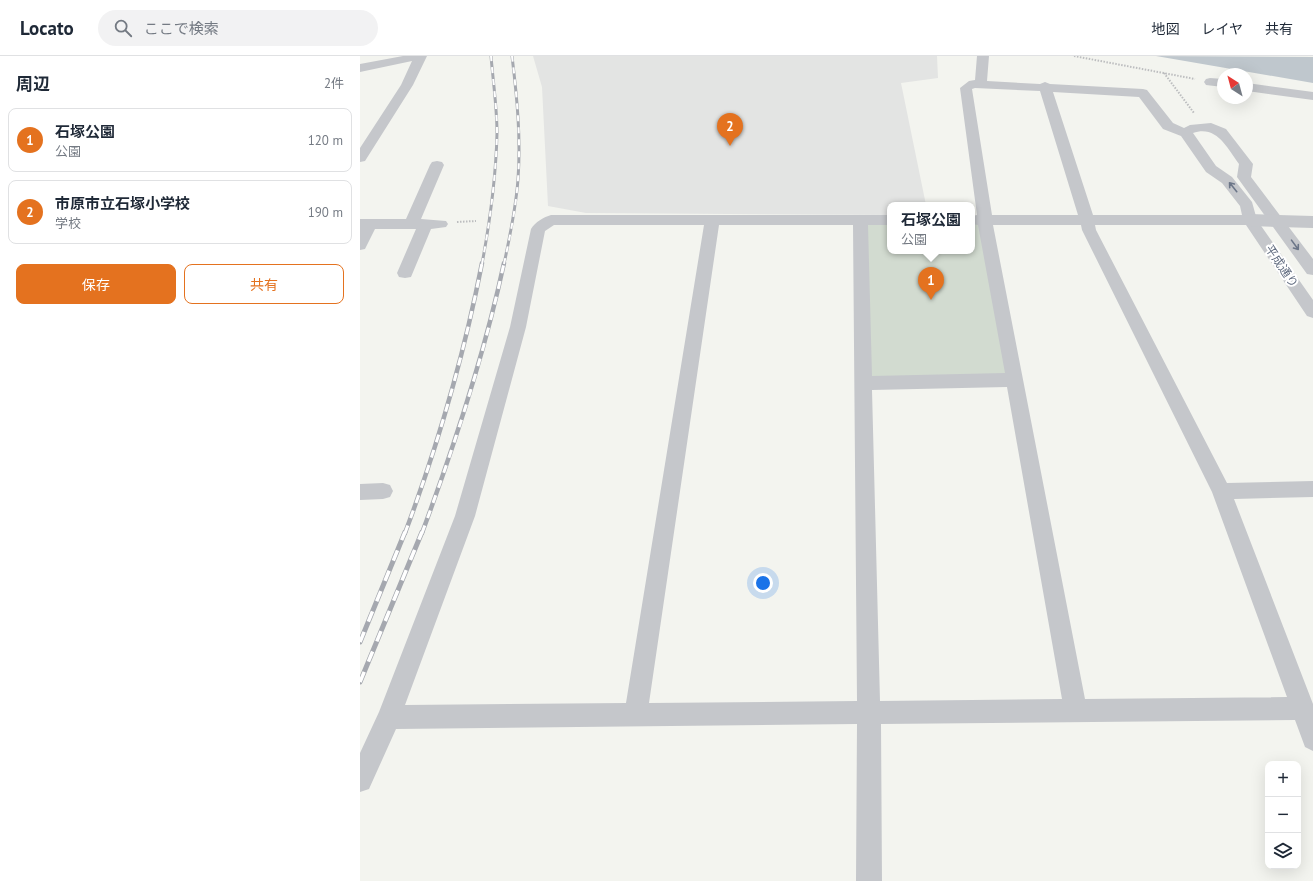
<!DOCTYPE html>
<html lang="ja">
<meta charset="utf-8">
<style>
:root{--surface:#fff;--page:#f2f2f3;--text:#1f2937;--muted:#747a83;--line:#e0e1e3;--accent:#e4721f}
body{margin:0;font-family:"PT Sans","Noto Sans JP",sans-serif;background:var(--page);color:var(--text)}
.controls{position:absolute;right:12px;bottom:12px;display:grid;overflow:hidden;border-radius:8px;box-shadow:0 4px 16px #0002}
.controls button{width:36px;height:36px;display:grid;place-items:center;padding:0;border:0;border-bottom:1px solid var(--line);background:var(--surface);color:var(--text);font:20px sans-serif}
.compass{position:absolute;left:857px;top:12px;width:36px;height:36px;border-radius:50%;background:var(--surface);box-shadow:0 4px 16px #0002;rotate:324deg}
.you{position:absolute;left:403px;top:527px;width:14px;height:14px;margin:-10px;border:3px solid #fff;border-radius:50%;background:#1a73e8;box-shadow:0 0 0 6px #1a73e833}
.badge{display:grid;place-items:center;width:26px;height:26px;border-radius:50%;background:var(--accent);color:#fff;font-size:13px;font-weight:700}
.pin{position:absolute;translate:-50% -33px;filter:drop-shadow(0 1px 2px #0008)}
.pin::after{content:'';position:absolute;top:21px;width:14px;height:12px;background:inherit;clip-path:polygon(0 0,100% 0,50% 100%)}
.popup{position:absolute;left:527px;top:146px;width:88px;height:52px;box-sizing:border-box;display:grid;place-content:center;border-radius:8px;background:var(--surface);filter:drop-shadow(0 1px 3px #0005);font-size:13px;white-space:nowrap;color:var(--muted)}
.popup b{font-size:15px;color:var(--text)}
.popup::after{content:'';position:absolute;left:50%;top:100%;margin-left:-8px;border:8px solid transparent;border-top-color:var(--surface)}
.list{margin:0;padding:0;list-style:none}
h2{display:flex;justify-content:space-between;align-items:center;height:52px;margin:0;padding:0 16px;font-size:17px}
h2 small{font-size:13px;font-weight:400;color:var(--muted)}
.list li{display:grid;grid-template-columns:26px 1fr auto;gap:12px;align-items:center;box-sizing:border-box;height:64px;margin:0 8px 8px;padding:0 8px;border:1px solid var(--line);border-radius:8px}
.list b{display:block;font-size:15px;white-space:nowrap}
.list p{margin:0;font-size:13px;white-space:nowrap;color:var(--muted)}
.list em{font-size:13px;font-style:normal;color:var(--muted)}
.actions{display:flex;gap:8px;padding:12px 16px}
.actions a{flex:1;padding:9px 0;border:1px solid var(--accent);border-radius:8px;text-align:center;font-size:14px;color:var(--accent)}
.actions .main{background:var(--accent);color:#fff}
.icon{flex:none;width:22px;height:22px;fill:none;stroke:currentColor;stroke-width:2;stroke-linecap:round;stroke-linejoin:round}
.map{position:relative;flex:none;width:953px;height:825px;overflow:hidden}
header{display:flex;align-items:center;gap:24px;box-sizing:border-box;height:56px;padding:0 20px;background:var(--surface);border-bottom:1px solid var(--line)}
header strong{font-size:19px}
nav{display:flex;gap:22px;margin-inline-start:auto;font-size:14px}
.search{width:280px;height:36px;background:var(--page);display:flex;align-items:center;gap:10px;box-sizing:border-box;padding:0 14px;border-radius:22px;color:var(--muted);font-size:15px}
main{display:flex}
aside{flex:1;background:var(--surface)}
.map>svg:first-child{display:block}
</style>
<header>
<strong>Locato</strong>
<div class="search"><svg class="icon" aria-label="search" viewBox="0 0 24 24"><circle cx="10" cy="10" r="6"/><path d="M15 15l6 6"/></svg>ここで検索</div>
<nav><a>地図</a><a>レイヤ</a><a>共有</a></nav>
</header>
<main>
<aside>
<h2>周辺<small>2件</small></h2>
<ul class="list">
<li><span class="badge">1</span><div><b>石塚公園</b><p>公園</p></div><em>120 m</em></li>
<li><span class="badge">2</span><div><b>市原市立石塚小学校</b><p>学校</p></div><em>190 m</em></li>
</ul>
<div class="actions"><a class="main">保存</a><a>共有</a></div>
</aside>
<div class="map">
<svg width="953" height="825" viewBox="0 0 953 825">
<rect width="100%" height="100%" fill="#f3f4ef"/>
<path fill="#e3e4e3" d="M173,0h404l1,22 -37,5 25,122h-36v10l-304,-2 -38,-7 -6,-119z"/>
<path fill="#d2dbd0" d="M504,167h26v28h82v-28h9l28,153 -141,3z"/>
<path fill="#bfc7cd" d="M796,0l157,1v26z"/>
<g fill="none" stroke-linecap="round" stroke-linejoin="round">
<path stroke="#bcbdbf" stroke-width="2" stroke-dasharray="1.5 1.5" stroke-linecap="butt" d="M714,0l121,23
M804,17l30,40
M97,166l19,-1"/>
<path fill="#c5c7cb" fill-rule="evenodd" d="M43,0h24l-14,29 -48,76 -5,1v-14l41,-63 11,-24 -52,11v-8z
M617,0h12l-2,25 53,3 5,-2 5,2 93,5 4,1 26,33 11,5 6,-3 21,-2 15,6 27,35 -2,13 62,82v16l-6,-1 -70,-97 2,-13c-12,-16 -22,-39 -46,-31l23,33 16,11 20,25 5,18 56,80v18l-6,-2 -61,-91h-151l1,5 131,253 86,-2v16l-79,2 79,205v47l-8,-4 -10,-27 -414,4 1,157h-26l1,-157 -461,5 -27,60 -9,3v-39l19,-41 76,-196 55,-189 21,-98c4,-7 13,-12 20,-14h339v10h-22l4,151 133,-3 -27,-148 -6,-1v-8l5,-1 -17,-127 9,-7 6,-1zM615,32l65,3 38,124h-86l-20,-126zM693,36l86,5 24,32 18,7 25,36 16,11 18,23 2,9h-149zM194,169h150l-78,478 -221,2 70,-189 51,-189 19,-96zM359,169h134l4,476 -208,2zM633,169h88l1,5 130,262 75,205 -202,2zM647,331l55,312 -182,2 -8,-311z
M850,22l13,1v8l-17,-2 -2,-3 2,-3z
M887,27l66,9v8l-66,-9z
M77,105l5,1 2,3 -23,54 25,2 2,3 -2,3 -15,2 -20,48 -6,1 -6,-1 -2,-4 19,-44h-41l-10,20 -5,1v-31h46l24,-54 2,-3z
M23,427l7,2 3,6 -3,6 -7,2 -23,1v-16z"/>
<path fill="#c5c7cb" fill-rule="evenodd" d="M890,158l63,2v12l-63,-2 -6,-2 -3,-4 3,-4z"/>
<g stroke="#a5a8af" stroke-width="3">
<path id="rail-far2" d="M122,208c8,-43 14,-87 15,-131 0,-26 -4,-52 -6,-77
M144,208c6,-28 12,-56 14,-85 3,-41 -1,-82 -6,-123"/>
</g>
<g stroke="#a5a8af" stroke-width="4.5">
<path id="rail-far1" d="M45,477c33,-88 59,-178 77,-270
M62,477c33,-89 62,-177 82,-270"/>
</g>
<g stroke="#a5a8af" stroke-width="5">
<path id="rail" d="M0,586l45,-110
M0,626l62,-150"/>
</g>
<use href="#rail-far2" stroke="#fff" stroke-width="2" stroke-dasharray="6" stroke-linecap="butt"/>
<use href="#rail-far1" stroke="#fff" stroke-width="3" stroke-dasharray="8" stroke-linecap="butt"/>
<use href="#rail" stroke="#fff" stroke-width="3.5" stroke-dasharray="11" stroke-linecap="butt"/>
</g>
<defs><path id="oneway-shaft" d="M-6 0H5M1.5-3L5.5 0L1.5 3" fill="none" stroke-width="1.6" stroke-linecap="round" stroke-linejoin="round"/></defs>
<g stroke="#6c7688">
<use href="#oneway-shaft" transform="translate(873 131) rotate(-129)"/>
<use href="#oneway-shaft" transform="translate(935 189) rotate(54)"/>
</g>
<g text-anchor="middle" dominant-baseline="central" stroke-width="4" stroke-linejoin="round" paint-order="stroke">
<g font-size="12" fill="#626d81" stroke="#fff">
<text transform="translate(922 210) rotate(56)">平成通り</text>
</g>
</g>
</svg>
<div class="controls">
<button>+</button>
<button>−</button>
<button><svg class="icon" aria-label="layers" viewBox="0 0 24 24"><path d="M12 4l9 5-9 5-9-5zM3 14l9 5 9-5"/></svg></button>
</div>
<svg class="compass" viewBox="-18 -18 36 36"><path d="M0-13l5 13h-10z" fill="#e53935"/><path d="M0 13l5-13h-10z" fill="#747a83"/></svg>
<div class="you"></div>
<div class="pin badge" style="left:571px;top:244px">1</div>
<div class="popup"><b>石塚公園</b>公園</div>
<div class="pin badge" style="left:370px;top:90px">2</div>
</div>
</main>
